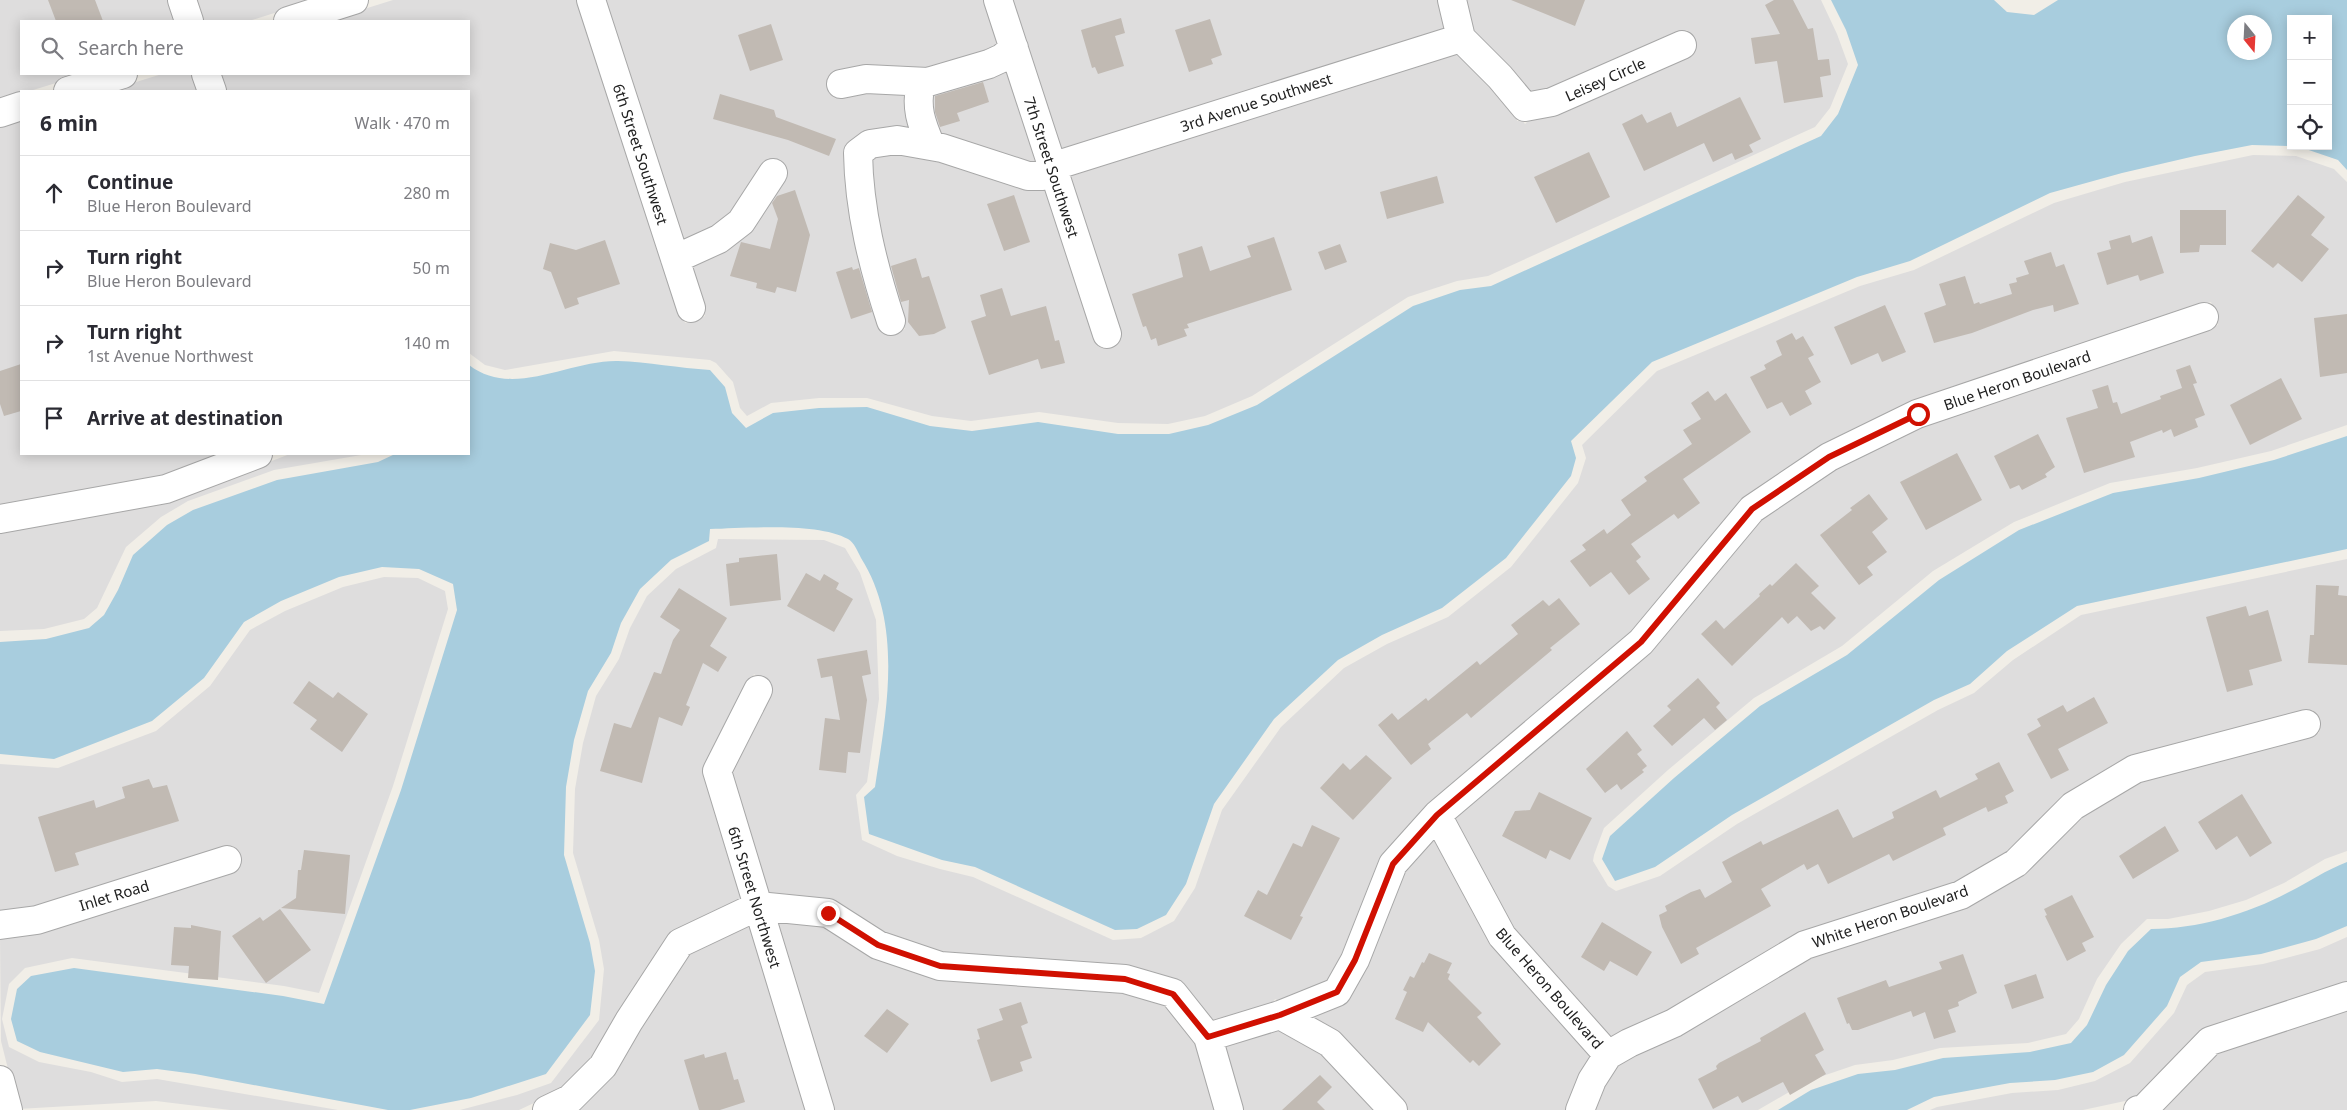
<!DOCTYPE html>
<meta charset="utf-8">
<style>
:root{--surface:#fff;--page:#f2f2f3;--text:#2b2b33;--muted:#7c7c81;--line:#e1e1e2}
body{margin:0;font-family:"Noto Sans",sans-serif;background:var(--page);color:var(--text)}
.controls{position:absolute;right:15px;top:15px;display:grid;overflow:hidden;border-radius:0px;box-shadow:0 2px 12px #0003}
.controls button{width:45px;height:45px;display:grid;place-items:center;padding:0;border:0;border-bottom:1px solid var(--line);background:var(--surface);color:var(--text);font:25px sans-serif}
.compass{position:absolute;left:2227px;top:15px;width:45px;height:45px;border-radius:50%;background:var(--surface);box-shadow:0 2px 12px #0003;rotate:162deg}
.stop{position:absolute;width:15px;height:15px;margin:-11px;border:4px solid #d01001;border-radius:50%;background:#fff}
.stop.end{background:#d01001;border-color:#fff;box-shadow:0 1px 5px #0008}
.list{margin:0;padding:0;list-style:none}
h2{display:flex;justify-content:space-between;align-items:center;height:65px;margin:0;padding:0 20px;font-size:21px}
h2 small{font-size:16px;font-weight:400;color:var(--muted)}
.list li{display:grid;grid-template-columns:32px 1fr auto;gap:15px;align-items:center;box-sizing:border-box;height:75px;padding:0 20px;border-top:1px solid var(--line)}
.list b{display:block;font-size:19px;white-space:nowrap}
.list p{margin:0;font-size:16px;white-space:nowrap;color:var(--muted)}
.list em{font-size:16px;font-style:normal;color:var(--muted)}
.icon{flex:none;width:28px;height:28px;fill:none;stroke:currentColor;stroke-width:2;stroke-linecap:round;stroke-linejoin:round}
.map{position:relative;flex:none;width:2347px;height:1110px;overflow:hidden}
.search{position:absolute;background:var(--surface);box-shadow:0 2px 12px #0003;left:20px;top:20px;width:450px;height:55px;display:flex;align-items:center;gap:12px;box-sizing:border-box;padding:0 18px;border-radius:0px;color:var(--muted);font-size:19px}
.panel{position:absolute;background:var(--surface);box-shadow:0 2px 12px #0003;left:20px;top:90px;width:450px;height:365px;border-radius:0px}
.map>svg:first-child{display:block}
</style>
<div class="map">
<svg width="2347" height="1110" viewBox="0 0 2347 1110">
<rect width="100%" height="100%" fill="#f1eee7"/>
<path fill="#dedddd" d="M0,0h171l7,21h-157v53h64l-55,17h-9v3l-21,7z
M193,0h122l-66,21h-49z
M393,0h187l105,323 20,-7 -103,-316h385l53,165 -176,-31v140l21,61 20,-6 -21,-61 -15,-109 6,-5 22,-3 150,36 54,161 19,-7 -55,-167 393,-123 58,61 1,9 5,-1 3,4 6,-6 26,-5 139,-62 -9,-21 -138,61 -20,4 -59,-63 -8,-32h359l16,34 11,30 -18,44 -15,19 -327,149 -31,5 -49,16 -156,99 -47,20 -37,8 -50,-1 -79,-11 -68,9 -39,-5 -65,-18h-48l-48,5 -24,13 -7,-8 -7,-26 -17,-19 -6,-3 -96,-9 -109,19 -20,-5 -16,-12v-262h-246l-6,-17h252v-53h-143z
M1009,0h432l7,29 -390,123z
M162,74h33l5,17h-93z
M21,119v335h204l-62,24 -163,29v-382z
M2253,155l43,1 38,13 13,13v243l-76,26 -74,17 -87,15 -96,39 -81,49 -91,75 -88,52 -86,72 -64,58 -10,27 -1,6 15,25 8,5 44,-15 77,-52 201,-114 36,-17 39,-33 68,-45 266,-56v292l-22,8 -41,24 -38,17 -37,11 -41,8h-21l-26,25 -24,35 -18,40 -13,15 -38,9 -88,5 -47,12 -38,5 -47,16 -50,29h-166l23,-46 194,-109 157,-49 113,-91 60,-35 180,-47 -6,-23 -184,48 -119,96 -54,30 -347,157 -99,-112 -60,-111 309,-300 75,-51 88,-42 296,-100 -7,-23 -298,101 -89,43 -190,187 -212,177 1,3 -93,169 -50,20 -5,-3 -3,6 -61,19 -30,-38 -240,-32 -175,-59 -37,-122 44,-86 -19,-13 -46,91 37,135 -69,32 -81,126 -31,31 -45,21h-59l57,-15 34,-12 48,-63 5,-51 -5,-29 -26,-87 2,-64 8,-46 13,-47 23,-37 11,-31 17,-32 29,-27 40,-21 2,-9 106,1 21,8 15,25 16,47 3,79 -12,83 -11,13 6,45 35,16 43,13 33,8 140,63 28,-2 33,-17 21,-33 27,-78 59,-83 63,-59 43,-24 61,-27 63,-50 67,-84 8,-25 -4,-13 75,-74 203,-85 54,-16 140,-67 71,-21z
M290,454h77l-93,16 -86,31 -27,16 -35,30 -29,61 -13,11 -40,10 -44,2v-100l168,-30z
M384,577l34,1 27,13 3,18 -55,177 -74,207 -35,-7 -212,-28 -47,10 -16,16 -7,35 7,28 30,15 52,10 31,10 35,-3 181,31h-108l-74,-9 -138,8 -17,-68 -1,-105 40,-5 200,-63 -7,-22 -199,62 -34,5v-149l58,4 98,-37 54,-45 40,-56 35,-19 58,-24z
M1435,834l159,222 -25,54h-161l-71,-75 -31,-18 96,-146z
M773,919l52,5 51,32 248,35 43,13 31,39 20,67h-387z
M752,922l57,188h-235l114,-157z
M2347,937v47l-141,46 -67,68 -56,12h-153l7,-3 75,-14 46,-3 37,-9 35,-18 44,-50 13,-28 18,-13 58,-8 57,-15z
M2347,1009v101h-188l57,-59z
M1280,1027l44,26 54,57h-138l-19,-65z"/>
<path fill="#a8cdde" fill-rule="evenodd" d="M1831,0h163l13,12 27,3 24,-15h289v170l-9,-10 -41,-14h31v-127h-37v127l-39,-1 -57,11 -73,17 -72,20 -140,68 -53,16 -205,85 -81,79 5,17 -5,18 -65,82 -64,50 -60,27 -44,25 -64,59 -60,85 -28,80 -20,31 -29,14 -22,1 -140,-63 -33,-7 -73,-26 -5,-37 11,-10c11,-74 29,-161 -14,-229 -3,-6 -7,-16 -13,-19 -30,-17 -103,-11 -138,-10l-1,12 -38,19 -31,29 -19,34 -10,30 -23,38 -14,49 -8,47 -2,68 26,88 5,28 -5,44 -44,59 -75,24 -61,12h-22l-193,-36 -38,-5 -34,3 -83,-20 -23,-11 -6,-22 6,-30 14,-13 43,-8 209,28 41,8 77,-214 56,-180 -4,-26 -34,-15 -37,-2 -43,10 -58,24 -37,21 -40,56 -52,43 -98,38 -54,-5v-112l46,-3 43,-11 15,-13 14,-25 15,-35 34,-30 26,-15 84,-30 101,-18 17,-8h74v-89c44,34 99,-5 149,-4 30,1 61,7 92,9l15,17 7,26 14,15 27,-15 46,-5 48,-1 63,19 42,5 66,-9 80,12h51l39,-9 49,-20 156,-99 47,-16 31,-4 330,-150 17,-22 20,-49 -12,-35zM2234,22h30v30h-30z
M2347,436v113l-270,57 -70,45 -37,33 -36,16 -202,115 -77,52 -40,14 -13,-22 8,-23 64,-58 86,-72 87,-51 92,-75 80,-50 94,-37 86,-15 75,-18z
M2347,862v64l-31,13 -55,15 -60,8 -21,15 -13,29 -43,49 -31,17 -38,8 -45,3 -76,14 -27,13h-129l33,-20 47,-16 37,-4 48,-12 87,-6 41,-9 16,-18 19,-40 22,-34 23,-22c46,0 97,-15 138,-37 20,-10 37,-22 58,-30z"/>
<path fill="#c1bab3" d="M48,0h47l8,21h-47z
M1511,0h74l-10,26z
M1774,0h19l15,29 5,-1 5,32 11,-1 2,16 -11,2 3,20 -39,6 -7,-42 -22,3 -4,-26 29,-4 -15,-29z
M1121,18l4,15 -10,3 9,30 -26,8 -3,-7 -3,1 -11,-38z
M1210,19l12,36 -11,4 2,5 -24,8 -14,-42z
M771,24l12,36 -33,11 -12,-36z
M983,82l6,20 -32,11 3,8 -20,6 -5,-15v-16z
M720,94l54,16 2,7 60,22 -7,17 -41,-16 -75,-21z
M1740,97l21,42 -12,6 4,7 -18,8 -3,-7 -19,9 -9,-19 -60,28 -22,-47 20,-10 5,9 24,-11 6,15z
M1589,152l21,45 -54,26 -22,-46z
M1437,176l7,27 -57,16 -7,-27z
M795,190l15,45 -14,57 -19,-5 -2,6 -19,-5 1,-5 -27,-7 11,-34 29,7 8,-30 -6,-16 5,-7z
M1014,195l16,47 -26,9 -17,-47z
M2298,195l27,22 -14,18 18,14 -27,33 -24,-19 -5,5 -22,-17z
M2180,210h46v35h-26l-1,7 -19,1z
M2130,235l2,8 20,-7 12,37 -24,8 -2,-6 -31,10 -10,-32 14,-4 -2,-8z
M1274,237l18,53 -105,34 2,4 -5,1 3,7 -29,10 -2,-8 -5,2 -5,-14 -3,1 -11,-33 51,-17 -5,-23 24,-8 8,25 41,-14 -4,-11z
M605,240l15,44 -43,14 2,6 -14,5 -14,-37 -8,-3 7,-26 26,7z
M1340,244l7,18 -22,8 -7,-18z
M2051,252l5,15 8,-3 15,40 -25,8 -1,-7 -20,5 -61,23 -38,10 -10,-30 22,-8 -7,-21 26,-8 9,28 5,-2 1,2 32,-10 -3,-10 8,-2 -1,-4 13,-4 -5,-13z
M916,258l6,20 7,-2 17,52 -12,6 -15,2 -11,-14 1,-22 -8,2 -10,-36z
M852,267l1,3 6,-2 13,44 -21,7 -15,-47z
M1002,288l9,28 35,-10 9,35 4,-1 6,23 -24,6 -3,-10 -49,16 -18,-54 15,-5 -6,-21z
M1885,305l21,47 -24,10 -4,-9 -27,12 -17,-38z
M2347,314v59l-27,4 -6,-59z
M1792,333l4,7 7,-4 11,19 -6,3 13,24 -16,9 7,13 -22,12 -8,-14 -15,7 -17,-32 16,-8 -2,-4 18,-10 -6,-14z
M21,364v47l-17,5 -4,-12v-33z
M2190,365l7,18 -4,1 12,31 -10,4 3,8 -24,10 -3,-8 -8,4 -1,-3 -32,12 5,15 -51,16 -18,-55 32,-10 -6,-18 16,-5 5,18 4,-1 4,12 40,-15 -1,-3 22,-8 -6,-18z
M2281,378l21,41 -52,26 -20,-40z
M1708,391l7,10 11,-8 25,39 -68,47 17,24 -22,16 -4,-5 -43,30 10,13 -5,4 14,18 -21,16 -18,-23 -21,15 -20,-26 16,-11 -4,-5 22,-16 3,5 24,-19 -10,-15 26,-19 -3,-4 48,-33 -9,-14 18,-11 -10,-16z
M2038,434l17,33 -10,7 2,3 -25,13 -3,-5 -9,4 -16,-33z
M1957,453l25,47 -56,30 -26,-48z
M1869,494l19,25 -16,13 15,20 -20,15 6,8 -14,10 -39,-50 32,-25 -2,-2z
M777,554l4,46 -51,6 -4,-42 13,-2v-4z
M1796,563l23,23 -8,7 25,25 -12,12 -4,-4 -9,5 -14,-15 -9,8 -6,-7 -50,49 -31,-32 15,-14 8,9 36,-33 -1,-2 11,-10 2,2z
M806,573l14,8 4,-7 15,9 -3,6 17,10 -19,33 -47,-26z
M2316,585l23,1 -1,9 9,1v69l-39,-2 2,-28h4z
M679,588l48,30 -17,28 17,11 -9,15 -15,-9 -17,42 4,2 -8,19 -23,-9 -17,66 -42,-12 14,-48 17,5 23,-56 7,2 12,-34 7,-10 -20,-13z
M1559,598l21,26 -30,24 2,2 -81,68 -4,-5 -39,31 3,5 -20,16 -33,-40 14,-12 6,7 28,-22 2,3 49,-40 3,4 38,-31 -7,-9 32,-25 6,6z
M2246,606l3,10 19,-6 14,51 -33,9 4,15 -26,7 -21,-75z
M867,650l4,24 -9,2 5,24 -7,53 -12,-1 -2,21 -27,-3 6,-52 15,2 -8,-44 -11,2 -4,-19z
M1698,678l22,25 -4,4 11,13 -12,10 -11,-12 -32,28 -19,-20 18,-16 -4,-4z
M309,681l24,17 5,-6 30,22 -26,38 -32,-23 7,-9 -24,-17z
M2094,697l14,26 -50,26 11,21 -18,9 -24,-45 14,-8 -4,-7 26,-14 4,7z
M1627,731l15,19 -5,4 10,12 -5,4 2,2 -23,18 -4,-6 -12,9 -19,-24z
M1366,755l26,23 -39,42 -33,-32 23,-25 7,7z
M1999,762l15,29 -9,5 3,7 -20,9 -2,-5 -43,21 3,7 -53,26 -4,-7 -61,30 -10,-20 -11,6 -3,-6 -43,25 10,17 -75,42 3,6 -18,10 -19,-37 -3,-12 8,-4 -2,-5 26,-14 9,-3 5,9 27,-16 -10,-20 39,-21 2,4 75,-36 15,29 41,-20 -2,-6 44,-22 4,8 38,-19 -3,-5z
M149,779l4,9 14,-3 12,36 -104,32 4,12 -24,7 -17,-55 56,-17 2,8 29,-10 -3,-11z
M1539,792l53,26 -22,42 -20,-10 -4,9 -44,-23 13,-25 15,-1z
M2242,794l30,49 -22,14 -13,-21 -21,14 -18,-28z
M1312,825l28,13 -40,78 3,1 -12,23 -47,-24 14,-26 9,5 26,-52 9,4z
M2165,826l14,25 -46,28 -14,-23z
M304,850l46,5 -5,59 -64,-6 15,-10 2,-28h3z
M2072,895l22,42 -12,6 4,8 -19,10 -22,-45 2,-1 -3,-6z
M280,909l31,41 -45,33 -34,-47 28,-19 3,4z
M1602,922l50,30 -15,24 -27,-15 -6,10 -23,-14z
M191,925l30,6 -3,49 -30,-2 1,-12 -18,-1 3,-38 17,1z
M1429,953l23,10 -5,10 3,1 -2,5 34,34 -5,4 24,27 -22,22 -6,-6 -3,3 -42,-41 -5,10 -28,-13 12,-27 -4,-2 7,-14 4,2 8,-16 2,1z
M1963,954l14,39 -19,9 1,4 -11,4 8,22 -22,7 -9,-27 -12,5 -2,-6 -53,19h-6l-3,-7 -2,1 -10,-26 49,-18 3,7 53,-18 -3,-7z
M2036,974l8,24 -32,11 -8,-24z
M1021,1002l7,21 -7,3 11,32 -12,4 3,9 -32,11 -14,-42 3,-1 -3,-10 26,-9 -4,-11z
M887,1009l22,15 -22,29 -23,-17z
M1805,1012l19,38 -9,5 11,19 -36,21 -7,-13 -41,21 -4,-7 -25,13 -15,-30 19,-10 -1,-3 3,-3 42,-22 -1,-3z
M726,1052l8,28 4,-1 7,23 -25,8h-21l-15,-50 20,-6 1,4z
M1320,1075l12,12 -15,15 8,8h-43z"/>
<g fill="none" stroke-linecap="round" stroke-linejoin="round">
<g stroke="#a7a7a7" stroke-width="30">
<path id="minor" d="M182,0l7,21
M591,0l100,308
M998,0l109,334
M1452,0l9,38
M288,21l66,-21
M1461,38l39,39 25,30 27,-5 130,-57
M206,74l6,17
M921,82c-6,25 0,41 10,64
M841,84l25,-5 62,3 61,-18 13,-6 12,-10
M68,91l55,-17
M0,113l21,-7
M1051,167l410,-129
M675,259l44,-20 22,-17 32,-49
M891,321c-18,-55 -32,-110 -33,-168l12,-9 27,-4 45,8 86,28h15l11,-3
M0,519l166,-30 92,-35
M758,690l-41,81 103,339
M1437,815l65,121 106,119
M0,925l37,-5 190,-60
M1280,1015l50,28 63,67
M1208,1037l72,-22 57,-23 18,-32 38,-96 44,-49 204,-173 111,-133 77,-52 88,-43 287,-97
M0,1080l8,30
M547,1110l23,-11 33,-33 26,-45 51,-78 78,-37 70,7 50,32 62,21 185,13 48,14 35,44 21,73
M1580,1110l12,-30 16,-25 21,-12 45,-20 131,-78 156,-50 55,-32 57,-57 62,-37 171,-45
M2138,1110l6,-1 66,-68 137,-45"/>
</g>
<use href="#minor" stroke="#fff" stroke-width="28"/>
</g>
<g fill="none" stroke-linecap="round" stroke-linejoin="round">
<path stroke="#d01001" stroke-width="6" d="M828,913l50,32 62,21 185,13 48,15 35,43 72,-22 57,-23 18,-32 38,-96 44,-49 204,-173 111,-133 77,-52 89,-43"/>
</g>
<g text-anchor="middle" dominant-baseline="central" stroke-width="5" stroke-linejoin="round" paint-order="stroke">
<g font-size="15" fill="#202020" stroke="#fff">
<text transform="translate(1605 79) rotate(-24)">Leisey Circle</text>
<text transform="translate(1256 102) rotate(-18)">3rd Avenue Southwest</text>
<text transform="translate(641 154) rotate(72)">6th Street Southwest</text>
<text transform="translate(1052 167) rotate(72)">7th Street Southwest</text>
<text transform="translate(2017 380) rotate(-19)">Blue Heron Boulevard</text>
<text transform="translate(114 895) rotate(-17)">Inlet Road</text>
<text transform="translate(755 897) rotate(73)">6th Street Northwest</text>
<text transform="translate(1890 916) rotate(-19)">White Heron Boulevard</text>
<text transform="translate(1550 988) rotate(49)">Blue Heron Boulevard</text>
</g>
</g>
</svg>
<div class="controls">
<button>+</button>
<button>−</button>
<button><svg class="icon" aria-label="locate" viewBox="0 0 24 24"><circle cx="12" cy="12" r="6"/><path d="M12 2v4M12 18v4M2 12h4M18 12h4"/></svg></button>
</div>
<svg class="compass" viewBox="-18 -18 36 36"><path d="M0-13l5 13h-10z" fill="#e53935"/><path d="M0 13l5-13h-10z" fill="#7c7c81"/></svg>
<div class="stop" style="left:1918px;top:414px"></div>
<div class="stop end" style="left:828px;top:913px"></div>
<div class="search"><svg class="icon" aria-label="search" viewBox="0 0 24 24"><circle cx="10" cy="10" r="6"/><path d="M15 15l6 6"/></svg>Search here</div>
<section class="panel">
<h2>6 min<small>Walk · 470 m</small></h2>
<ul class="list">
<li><svg class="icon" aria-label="ahead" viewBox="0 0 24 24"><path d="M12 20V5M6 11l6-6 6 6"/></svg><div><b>Continue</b><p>Blue Heron Boulevard</p></div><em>280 m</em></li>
<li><svg class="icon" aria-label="right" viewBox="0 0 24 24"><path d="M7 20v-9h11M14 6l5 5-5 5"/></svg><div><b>Turn right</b><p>Blue Heron Boulevard</p></div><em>50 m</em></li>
<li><svg class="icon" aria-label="right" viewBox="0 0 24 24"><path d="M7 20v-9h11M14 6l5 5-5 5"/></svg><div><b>Turn right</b><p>1st Avenue Northwest</p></div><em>140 m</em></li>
<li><svg class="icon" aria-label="arrive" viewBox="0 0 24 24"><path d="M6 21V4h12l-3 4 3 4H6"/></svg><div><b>Arrive at destination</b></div></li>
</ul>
</section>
</div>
